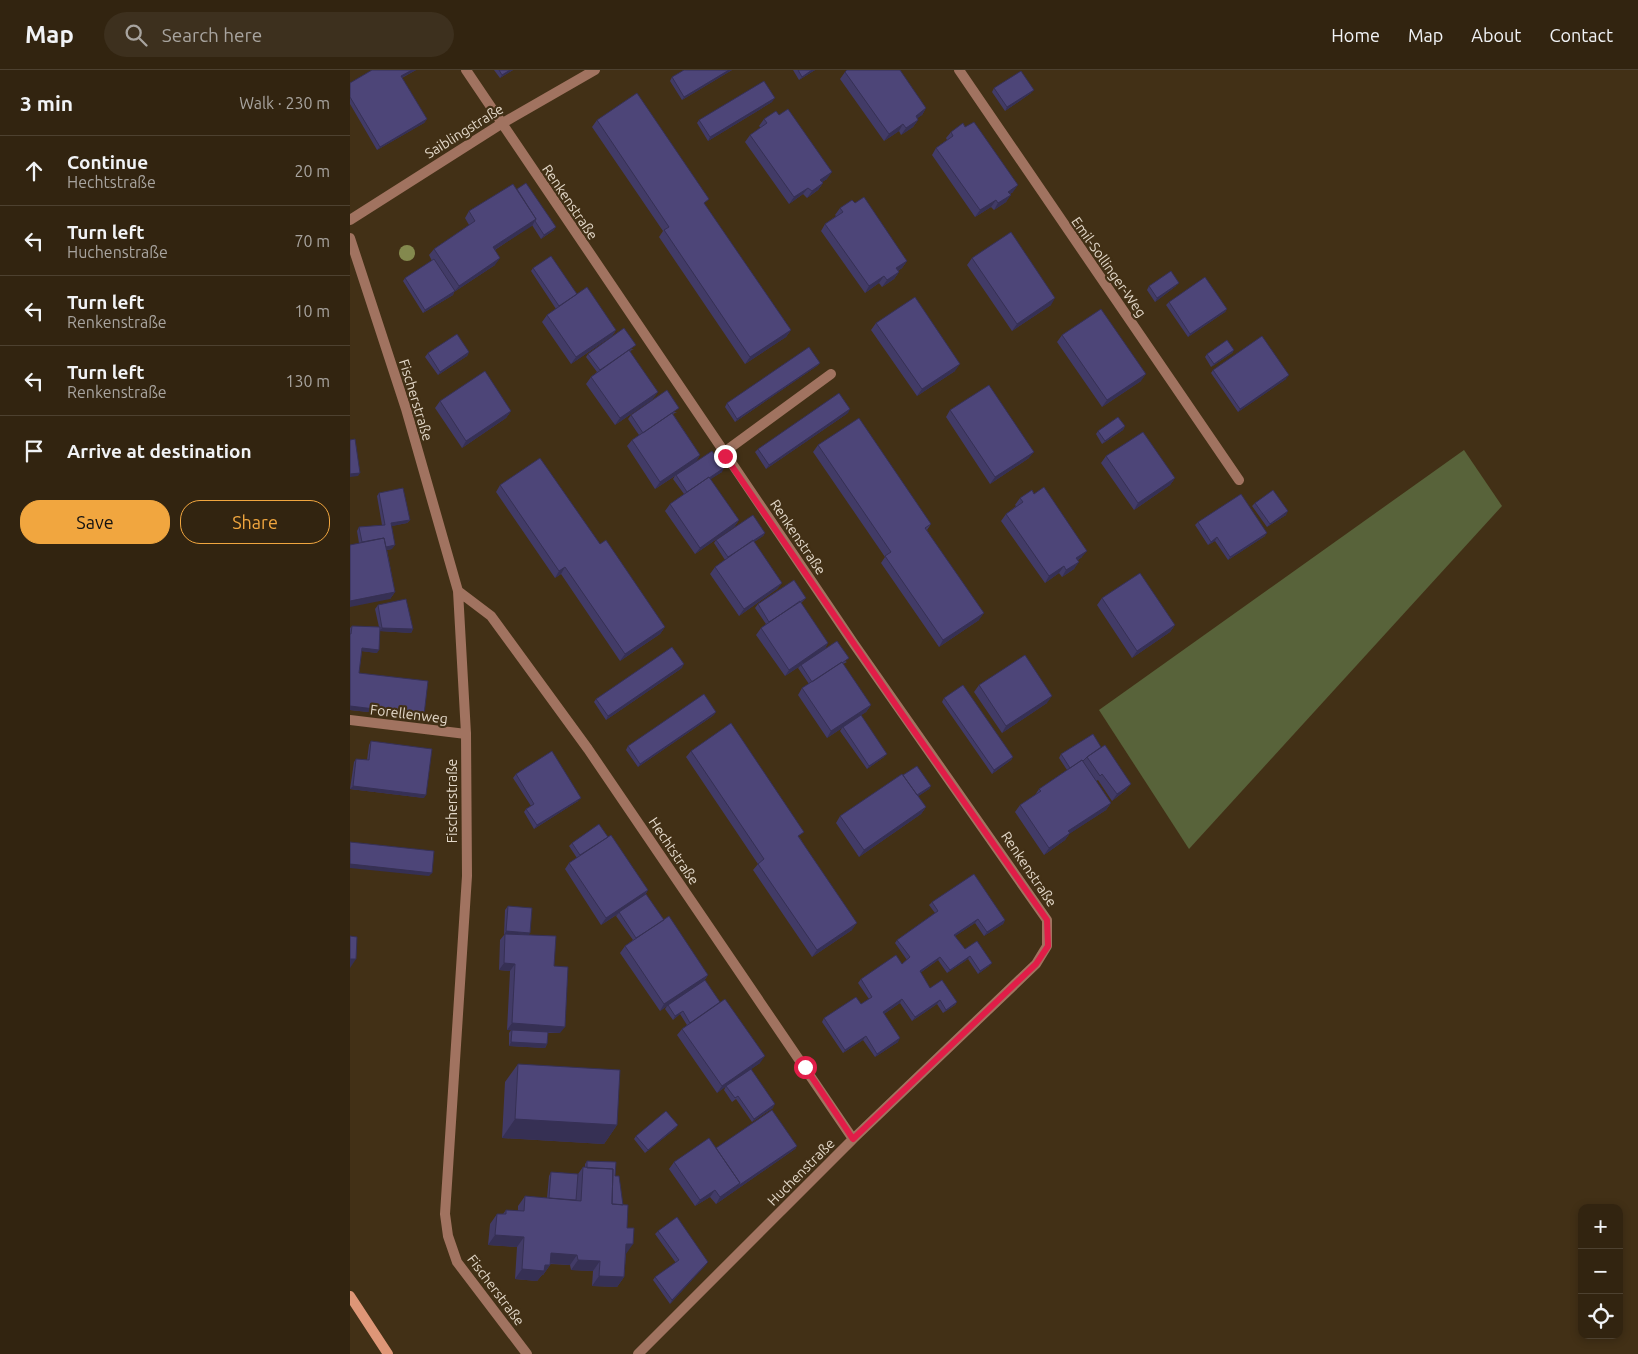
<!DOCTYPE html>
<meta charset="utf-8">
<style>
:root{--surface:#322410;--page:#3d301e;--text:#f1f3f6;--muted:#a8a49f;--line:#4d4130;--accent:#f1a63f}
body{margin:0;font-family:Ubuntu,sans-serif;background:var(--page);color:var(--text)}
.controls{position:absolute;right:15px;bottom:15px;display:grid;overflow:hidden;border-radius:10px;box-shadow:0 2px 8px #0003}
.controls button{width:45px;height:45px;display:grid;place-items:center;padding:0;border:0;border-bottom:1px solid var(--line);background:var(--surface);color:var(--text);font:25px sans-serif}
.stop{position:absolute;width:15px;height:15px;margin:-11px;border:4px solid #e11d48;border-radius:50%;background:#fff}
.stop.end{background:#e11d48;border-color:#fff;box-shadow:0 1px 5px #0008}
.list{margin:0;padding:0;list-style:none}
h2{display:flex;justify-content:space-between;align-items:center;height:65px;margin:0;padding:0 20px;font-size:21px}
h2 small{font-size:16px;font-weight:400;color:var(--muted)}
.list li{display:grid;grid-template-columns:32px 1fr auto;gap:15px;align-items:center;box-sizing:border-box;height:70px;padding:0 20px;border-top:1px solid var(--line)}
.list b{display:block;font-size:19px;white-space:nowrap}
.list p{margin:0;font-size:16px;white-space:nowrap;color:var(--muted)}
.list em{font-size:16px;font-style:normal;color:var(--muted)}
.actions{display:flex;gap:10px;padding:15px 20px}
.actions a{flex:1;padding:11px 0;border:1px solid var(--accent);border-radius:20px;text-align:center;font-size:18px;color:var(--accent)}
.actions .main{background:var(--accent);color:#111}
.icon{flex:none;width:28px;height:28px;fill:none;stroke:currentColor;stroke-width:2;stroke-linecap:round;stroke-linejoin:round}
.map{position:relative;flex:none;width:1288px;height:1284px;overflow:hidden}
header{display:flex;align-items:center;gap:30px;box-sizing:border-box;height:70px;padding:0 25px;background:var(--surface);border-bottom:1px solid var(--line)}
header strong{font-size:24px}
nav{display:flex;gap:28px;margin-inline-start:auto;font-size:18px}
.search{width:350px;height:45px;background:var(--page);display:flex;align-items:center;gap:12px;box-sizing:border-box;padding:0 18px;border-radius:28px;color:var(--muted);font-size:19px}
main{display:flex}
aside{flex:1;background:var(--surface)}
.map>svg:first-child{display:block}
</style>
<header>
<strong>Map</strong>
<div class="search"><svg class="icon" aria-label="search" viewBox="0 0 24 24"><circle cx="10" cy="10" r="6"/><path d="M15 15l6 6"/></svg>Search here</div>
<nav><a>Home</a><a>Map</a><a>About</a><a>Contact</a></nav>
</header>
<main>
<aside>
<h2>3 min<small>Walk · 230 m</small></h2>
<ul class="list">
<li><svg class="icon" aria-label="ahead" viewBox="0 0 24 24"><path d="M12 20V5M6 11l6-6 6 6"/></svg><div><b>Continue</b><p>Hechtstraße</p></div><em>20 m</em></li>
<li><svg class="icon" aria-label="left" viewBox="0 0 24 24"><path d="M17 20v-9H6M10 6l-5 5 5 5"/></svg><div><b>Turn left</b><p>Huchenstraße</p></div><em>70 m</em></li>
<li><svg class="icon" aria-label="left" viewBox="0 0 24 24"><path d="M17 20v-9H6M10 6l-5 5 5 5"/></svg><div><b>Turn left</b><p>Renkenstraße</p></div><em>10 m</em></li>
<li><svg class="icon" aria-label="left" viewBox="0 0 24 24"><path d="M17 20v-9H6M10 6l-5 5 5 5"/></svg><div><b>Turn left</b><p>Renkenstraße</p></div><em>130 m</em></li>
<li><svg class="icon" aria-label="arrive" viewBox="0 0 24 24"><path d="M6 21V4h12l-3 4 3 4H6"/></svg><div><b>Arrive at destination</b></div></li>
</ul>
<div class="actions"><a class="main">Save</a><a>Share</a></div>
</aside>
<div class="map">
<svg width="1288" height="1284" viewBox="0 0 1288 1284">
<rect width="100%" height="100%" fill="#423016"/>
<path fill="#58633a" d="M1114,380l38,56 -313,343 -90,-139z"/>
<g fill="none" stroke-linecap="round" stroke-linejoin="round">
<path stroke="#a17360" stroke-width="10" d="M373,383l108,-79
M0,650l116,14"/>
<path stroke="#a17360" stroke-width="10" d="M116,0l388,574 193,276v26l-11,18 -183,175 -215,215
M609,0l280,410
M0,150l151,-96 94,-54
M0,168l56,171 52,182 8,143 1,142 -22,338 3,22 9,26 70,92
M108,521l33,25 97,133 265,390"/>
<path stroke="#de9677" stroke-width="10" d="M0,1226l38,58"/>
</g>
<circle fill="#83894e" cx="57" cy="183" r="8"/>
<path fill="#423b67" d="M22,0h44l-14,8 25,41 -3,4 -47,27 -27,-46v-21z
M144,0h19l-13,8z
M382,0l-50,30 -12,-19 2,-4z
M443,0h22l-16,10z
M495,2l81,36 -4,7 -5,3 1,2 -5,7 -12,8 -2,-4 -15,10 -44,-62z
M644,18l37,5 -26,18 -13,-19z
M422,32l-64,39 -11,-18 2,-3z
M414,49l63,60 -5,3 1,1 -5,7 -11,8 -4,-4 -14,10 -44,-62 5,-7 11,-7 -2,-2z
M247,50l108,85 86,125 -5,7 -41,27 -86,-127 4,-6 -71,-104z
M601,62l62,60 -3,2 -4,8 -12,8 -3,-3 -16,10 -43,-62 4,-7 11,-8 -1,-2z
M167,119l37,41 -13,9 -9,-14 -37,25v15l-41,27 -1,3 -30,18 -20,-32 2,-3 27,-17 -3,-6 5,-6 35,-24 -4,-7 4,-7z
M490,138l67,53 -5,7 -4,3 1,1 -5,7 -12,8 -3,-4 -14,10 -44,-62 4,-7 11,-8 -1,-1z
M622,188l79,47 -39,26 -45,-66z
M183,198l44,26 39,36 -4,6 -41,28 -29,-42 5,-7 9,-6 -25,-38z
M799,216h27l-21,16 -8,-12z
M819,232l58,7 -2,3 -37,25 -22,-32z
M526,253l79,48 -38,25 -46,-66z
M712,265l79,46 -39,26 -45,-65z
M284,279l-4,2 23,48 -38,26 -29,-41 5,-7 6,-5 -11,-15 2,-3z
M884,280l-2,3 -21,14 -6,-10 2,-3z
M119,282l-2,4 -29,19 -13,-18 3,-4z
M470,293l-3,3 -82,56 -10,-15 2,-4z
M863,300l73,9 -48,33 -27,-39z
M90,331l71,10 -5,7 -44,30 -27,-40z
M600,340l79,48 -39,26 -44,-67z
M327,342l-4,2 27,41 -4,6 26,11 -12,7 29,41 -5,7 -39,27 -30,-43 5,-7 14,-10 -11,-15 2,-3 -20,13 -28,-43 5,-6 7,-5 -11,-16 3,-4z
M498,343l-82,56 -11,-17 3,-3z
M775,356l-2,4 -21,14 -6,-10 2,-3z
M468,375l113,79 -4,6 52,90 -40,27 -58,-84 4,-6 -72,-105z
M756,386l69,22 -5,7 -36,25 -33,-47z
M150,415l100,59 65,83 -5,7 -40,27 -59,-87 -6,4 -59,-86z
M29,423l31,27 -3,3 -16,3 1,23 -5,1 8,42 -5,7 -31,-56 -2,-12 2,-4 23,-2 -5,-29z
M684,424l48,63 -4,3 -4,9 -12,8 -3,-4 -14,10 -44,-62 5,-7 10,-8 -1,-1 5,-7z
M905,433l31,12 -19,12 -15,-21z
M848,452l67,14 -37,24 -13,-19 -7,4 -13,-20z
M415,463l-2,3 -9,6 28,41 -5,6 -38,27 -29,-42 5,-7 10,-7 -11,-17 2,-3z
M456,528l-5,5 27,40 -4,7 23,12 -4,2 28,41 -5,7 -5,3 23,42 -17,12 -27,-38 2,-3 -15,10 -29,-43 4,-7 7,-4 -11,-16 2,-2 -15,10 -29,-41 5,-7 5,-4 -11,-16 3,-4z
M752,528l73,27 -5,7 -38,26 -35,-53z
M28,535l35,24 -2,4 -31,-2 -3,22 -15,-2 -3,22 63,45 -72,-8v-82l2,-2 27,1 -4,-18z
M332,598l-76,52 -12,-18 2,-3z
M629,615l68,18 -45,30 -28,-41z
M594,628l69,59 -2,3 -19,14 -50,-72z
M364,645l-76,52 -12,-17 2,-4z
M743,664l33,56 -14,11 -14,-21 -2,1 15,22 -5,7 -36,23 -5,7 -21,15 -29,-43 5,-7 15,-10 4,-6 28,-19 -8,-12 2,-4z
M21,671l53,57 -74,-9 4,-27 2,-3 11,1 2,-15z
M341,681l109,87 52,92 -40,27 -59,-87 5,-6 -72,-107z
M166,704l62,27 -44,28 -10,-17 2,-3 5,-3 -18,-28z
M553,705l28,11 -2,3 -11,7 8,11 -5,7 -62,43 -23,-34 4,-7z
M258,767l40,53 -3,5 19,25 44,55 -4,6 56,82 -9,6 22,39 -21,14 -16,-23 -4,3 -8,-12 2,-4 -9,7 -40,-58 5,-6 5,-4 -7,-11 -7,6 -8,-11 2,-3 -7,5 -40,-58 5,-7 8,-6 -17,-24 2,-2 -17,11 -36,-56 4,-6 8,-5 -8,-12 3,-3z
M582,832l73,18 -2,4 -19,12 -9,-13 -20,13 10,13 24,17 -11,8 -10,-15 -21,14 -9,-13 -18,13 10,15 27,14 -2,3 -12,8 -6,-9 -25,17 -12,-18 -16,11 14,28 -23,15 -12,-17 -20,13 -21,-31 2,-4 37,-14 8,-5 -11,-16 3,-4 41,-15 5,-4 -12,-17 2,-3 38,-27 -6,-8z
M158,836l21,29 25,31 6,67h-12l-1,11 -2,4 -36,-2v-13l2,-3h-4l3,-59 -11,-1 1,-30 4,-5 1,-25z
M168,994l99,61 -13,19 -102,-6 3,-56z
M328,1055l-3,4 -30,24 -11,-14 2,-3z
M447,1076l-2,3 -79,55 -6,-7 -15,9 -26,-37 5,-7 42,-14z
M237,1091l28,15 11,78 -2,23 -7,10 -25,-1 1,-15 -22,-1 -1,-5 -20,-1v1l-7,10h-1l-5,6 -22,-2 2,-32 -29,-2 2,-21 7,-10h6l3,-4 12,1v-5l7,-10 22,2 2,-22 2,-4 27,2 5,-7h2v-3z
M308,1161l50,31 -38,42 -17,-24 2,-3 21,-14 -21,-29z"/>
<path fill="#363054" d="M62,0h4l-17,9 2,-3z
M160,0h3l-13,8 2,-3z
M379,0h3l-50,30 2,-3z
M462,0h3l-16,10 3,-3z
M684,20l-3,3 -26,18 2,-4z
M425,28l-3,4 -64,39 2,-4z
M576,38l-4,7 -11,8 5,-7z
M77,49l-3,4 -47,27 3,-3z
M568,50l-5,7 -12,8 5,-7z
M553,54l-4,7 -15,10 5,-7z
M482,102l-5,7 -11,7 4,-6z
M473,113l-5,7 -11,8 5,-7z
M668,115l-5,7 -10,6 5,-6z
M458,118l-5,6 -14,10 5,-7z
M661,125l-5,7 -12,8 4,-7z
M646,130l-5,7 -16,10 5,-7z
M186,149l-4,7 -44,28 5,-7z
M206,157l-2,3 -13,9 3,-4z
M150,188l-5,7 -41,27 -1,3 -30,18 2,-3 29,-18 5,-6z
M557,191l-5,7 -11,7 5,-7z
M549,202l-5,7 -12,8 5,-7z
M534,206l-5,7 -14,10 4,-7z
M829,213l-3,3 -21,16 2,-4z
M705,228l-4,7 -39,26 5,-7z
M877,239l-2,3 -37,25 2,-3z
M266,260l-4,6 -41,28 5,-7z
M441,260l-5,7 -41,27 5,-7z
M884,280l-2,3 -21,14 3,-3z
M119,282l-2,4 -29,19 2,-3z
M470,293l-3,3 -82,56 2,-3z
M610,294l-5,7 -38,25 5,-7z
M796,304l-5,7 -39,26 5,-7z
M939,305l-3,4 -48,33 2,-3z
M308,322l-5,7 -38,26 5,-7z
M500,339l-2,4 -82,56 3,-4z
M161,341l-5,7 -44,30 4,-7z
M775,356l-2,4 -21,14 3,-3z
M684,382l-5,6 -39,26 5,-7z
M350,385l-4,7 -41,27 5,-7z
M374,398l-2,4 -37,24 3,-3z
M10,403l-2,3 -8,1v-3z
M825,408l-5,7 -36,25 4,-7z
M938,441l-2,4 -19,12 3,-3z
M60,450l-3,3 -19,4 3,-4z
M389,450l-5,7 -39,27 5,-6z
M415,463l-2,3 -37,25 2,-4z
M917,463l-2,3 -37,24 2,-3z
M867,467l-2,4 -7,4 3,-3z
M45,475l-3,4 -11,2 2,-3z
M737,481l-5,6 -11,8 5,-7z
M729,492l-5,7 -12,8 4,-7z
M714,496l-5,7 -14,10 4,-7z
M215,497l-4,7 -6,4 4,-7z
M432,513l-5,6 -38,27 5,-7z
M45,522l-5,7 -40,8v-6z
M634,543l-5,7 -40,27 4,-7z
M825,555l-5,7 -38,26 5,-7z
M315,557l-5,7 -40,27 5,-7z
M32,558l31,1 -2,4 -32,-2z
M478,573l-4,7 -39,26 4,-6z
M12,578l17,2 -2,3 -17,-2z
M334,594l-2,4 -76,52 2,-4z
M702,626l-5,7 -45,30 4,-7z
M521,635l-5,7 -39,26 4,-7z
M0,636l74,9 -2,3 -72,-8z
M366,642l-2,3 -76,52 2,-3z
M537,684l-3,3 -17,12 2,-3z
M663,687l-2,3 -19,14 2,-4z
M781,714l-5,6 -14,11 5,-7z
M3,716l73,9 -2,3 -74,-9z
M581,716l-2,3 -16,11 2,-3z
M231,728l-3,3 -44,28 3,-4z
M761,733l-5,7 -43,28 5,-7z
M576,737l-5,7 -62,43 5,-7z
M720,763l-5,7 -21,15 5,-7z
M0,794l82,9 -3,3 -79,-8z
M298,820l-5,7 -42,28 5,-7z
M628,849l-3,4 -23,15 2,-3z
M655,850l-2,4 -19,12 3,-4z
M507,853l-5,7 -40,27 5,-7z
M156,861l24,2 -2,3 -24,-1z
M620,886l-2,3 -21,14 3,-3z
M590,887l-2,3 -21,15 3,-4z
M0,889h6l-6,9z
M154,893l11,1 -5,7 -11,-1z
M642,893l-3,3 -11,8 2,-3z
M358,905l-5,7 -43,29 4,-7z
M552,929l-2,4 -19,13 2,-4z
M590,930l-3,4 -25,17 3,-4z
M607,932l-2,3 -12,8 3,-3z
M333,941l-3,3 -7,6 2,-4z
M162,953l53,4 -5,6 -53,-3z
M516,966l-3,4 -20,13 2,-3z
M550,968l-2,4 -23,15 2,-3z
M161,972l36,2 -2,4 -36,-2z
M415,986l-5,7 -43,30 5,-7z
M425,1034l-2,4 -21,14 2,-3z
M165,1049l102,6 -13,19 -102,-6z
M328,1055l-3,4 -30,24 3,-3z
M447,1076l-2,3 -79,55 4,-7 20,-14z
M365,1120l-5,7 -15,9 5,-6z
M145,1165l29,2 -7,10 -29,-2z
M276,1174h7l-7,10z
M201,1183l26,2 -7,10 -26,-2z
M228,1190l22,1 -7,10 -22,-1z
M358,1192l-2,3 -36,39 2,-4z
M195,1195h5l-7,10h-1l-5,6 -22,-2 7,-10z
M249,1206l25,1 -7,10 -25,-1z"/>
<path fill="#4d4578" stroke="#363054" d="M22,0h40l-11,6 26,43 -47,28 -30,-50v-14z
M149,0h11l-8,5z
M334,0h45l-45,27 -12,-20z
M448,0h14l-10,7z
M497,0h53l26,38 -10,8 2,4 -12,8 -3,-4 -14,10 -44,-62z
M671,1l13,19 -27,17 -13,-19z
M414,11l11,17 -65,39 -11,-17z
M287,23l72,106 -5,4 87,127 -41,27 -86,-127 5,-3 -72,-107z
M438,39l44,63 -12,8 3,3 -11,8 -4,-3 -14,9 -44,-62 17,-12 -3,-4 12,-8 3,4z
M624,52l44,63 -10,7 3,3 -13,8 -2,-3 -16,10 -44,-62 17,-12 -2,-4 12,-9 2,4z
M176,113l30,44 -12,8 -9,-14 1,-2 -19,-30z
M163,114l23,35 -43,28 7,11 -41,28 -25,-37 41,-28 -6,-10z
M514,127l43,64 -11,7 3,4 -12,8 -3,-4 -15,10 -44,-62 18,-12 -3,-4 12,-8 3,3z
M661,162l44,66 -38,26 -45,-66z
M201,186l26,38 -18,12 -26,-38z
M84,189l21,32 -30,19 -20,-32z
M821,201l8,12 -22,15 -8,-12z
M855,207l22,32 -37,25 -21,-32z
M237,217l29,43 -40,27 -29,-42z
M565,227l45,67 -38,25 -46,-66z
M751,239l45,65 -39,26 -45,-65z
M274,258l12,17 -36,25 -12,-16z
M107,264l12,18 -29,20 -12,-19z
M912,266l27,39 -49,34 -27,-39z
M877,270l7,10 -20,14 -7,-10z
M459,277l11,16 -83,56 -10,-16z
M279,280l29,42 -38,26 -29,-41z
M135,301l26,40 -45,30 -26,-40z
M639,315l45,67 -39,25 -45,-67z
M317,320l12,18 -36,25 -12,-18z
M489,323l11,16 -81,56 -11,-16z
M322,343l28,42 -40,27 -28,-42z
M768,347l7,9 -20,15 -7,-10z
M509,348l72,106 -6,4 59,85 -41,27 -58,-84 6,-4 -73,-107z
M793,362l32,46 -37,25 -32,-47z
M5,369l5,34 -10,1v-34z
M362,381l12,17 -15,10v-1l-22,15 -11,-17z
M190,388l60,86 6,-4 59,87 -40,27 -60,-87 -6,4 -59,-86z
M359,407l30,43 -39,28 -30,-44z
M694,417l43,64 -11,7 3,4 -13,8 -2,-4 -15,10 -43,-62 17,-12 -3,-4 12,-8 2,4z
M53,418l7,32 -19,3 4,22 -9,2 -2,-9 -22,4 -3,-15 26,-2 -6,-32z
M923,420l15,21 -18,13 -15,-21z
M891,424l26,39 -37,24 -13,-20 -6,5 -13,-20z
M403,445l12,18 -37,24 -12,-17z
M34,468l11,54 -45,9v-56z
M403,470l29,43 -38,26 -29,-42z
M790,503l35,52 -38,26 -35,-53z
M444,510l12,18 -37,24 -11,-18z
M56,529l7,30 -31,-1 -4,-23z
M450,531l28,42 -39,27 -28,-42z
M2,556l28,1 -1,23 -17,-2 -3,25 69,8 -4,34 -74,-9v-72h1z
M487,571l12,17 -7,5v-1l-30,20 -11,-17z
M322,577l12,17 -76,52 -12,-17z
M675,585l27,41 -46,30 -27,-41z
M492,592l29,43 -40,26 -29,-43z
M613,615l50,72 -19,13 -50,-72z
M354,624l12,18 -76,52 -12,-18z
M511,645l26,39 -18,12 -26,-39z
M381,653l73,109 -6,4 59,87 -40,27 -59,-86 6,-5 -73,-108z
M743,664l8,13 -14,10 -4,4 -1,-1 -12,8 -9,-14z
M21,671l61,8 -6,46 -73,-9 3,-27 13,1z
M755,675l26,39 -14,10 -15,-20 -2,2 -13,-19z
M202,681l29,47 -44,27 -11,-16 8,-5 -18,-30z
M732,690l29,43 -43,28 2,2 -21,15 -29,-43 21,-14 -2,-2z
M567,696l14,20 -14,9 -14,-20z
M552,704l24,33 -62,43 -24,-34z
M249,754l9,13 -28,18 -8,-12z
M261,765l37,55 -42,28 -37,-55z
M0,772l84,9 -2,22 -82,-9z
M624,804l31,46 -18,12 -9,-13 -24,16 11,14 12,-8 15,22 -12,8 -10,-15 -20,14 -10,-13 -20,14 10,17 12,-8 15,22 -11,8 -6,-10 -25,17 -13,-18 -19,13 17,26 -23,16 -11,-18 -21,14 -21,-32 32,-21 5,7 11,-7 -11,-18 35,-24 6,9 8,-7 -13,-17 41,-29 -6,-9z
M296,824l18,26 -28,18 -17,-26z
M158,836l24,2 -2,25 -24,-2z
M319,846l39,59 -44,29 -39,-58z
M155,864l51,2 -2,30 14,1 -3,60 -53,-4 3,-59 -11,-1z
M0,866l7,1 -1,22h-6z
M355,910l15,22 -30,21 -7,-12 -8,5 -7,-11z
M375,929l40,57 -43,30 -40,-57z
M162,960l36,2 -1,12 -36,-2z
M168,994l102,6 -3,55 -102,-6z
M401,999l24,35 -21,15 -16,-23 -3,2 -9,-12z
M422,1040l25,36 -59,40 2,-3 -24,-35z
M316,1041l12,14 -30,25 -12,-14z
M359,1068l31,45 -20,14 -5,-7 -15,10 -26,-38z
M237,1091l29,1 -1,14h4l4,29 -11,-1 1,-35 -26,-1z
M233,1097l30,2 -1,35 16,1 -1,23h7l-1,16h-7l-2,33 -25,-1 1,-15 -22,-1 -1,-5 -26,-2 -1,12h-5l-1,6 -22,-2 2,-32 -29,-2 2,-21h9v-4l18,1 1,-15 56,5z
M201,1102l27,2 -2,26 -27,-2z
M327,1147l31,45 -36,38 -17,-23 24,-17 -21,-29z"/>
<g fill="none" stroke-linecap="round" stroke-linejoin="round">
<path stroke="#e11d48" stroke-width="6" d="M375,386l175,255 147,209 1,26 -12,18 -183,175 -48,-72"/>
</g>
<g text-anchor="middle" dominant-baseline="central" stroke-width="4.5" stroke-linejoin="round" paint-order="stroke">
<g font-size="14" fill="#e3d8c9" stroke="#423016">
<text transform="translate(114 61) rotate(-32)">Saiblingstraße</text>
<text transform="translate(220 132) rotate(56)">Renkenstraße</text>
<text transform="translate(759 197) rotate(55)">Emil-Sollinger-Weg</text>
<text transform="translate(66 330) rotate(73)">Fischerstraße</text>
<text transform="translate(448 467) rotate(56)">Renkenstraße</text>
<text transform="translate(59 644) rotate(7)">Forellenweg</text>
<text transform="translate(102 731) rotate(-90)">Fischerstraße</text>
<text transform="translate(324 781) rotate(56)">Hechtstraße</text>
<text transform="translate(679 799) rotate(56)">Renkenstraße</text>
<text transform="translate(451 1102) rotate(-45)">Huchenstraße</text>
<text transform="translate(146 1220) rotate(53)">Fischerstraße</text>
</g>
</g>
</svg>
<div class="controls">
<button>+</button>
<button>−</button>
<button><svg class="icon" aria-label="locate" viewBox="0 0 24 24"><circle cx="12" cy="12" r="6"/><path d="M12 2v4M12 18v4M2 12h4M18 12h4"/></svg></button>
</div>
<div class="stop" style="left:455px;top:997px"></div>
<div class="stop end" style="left:375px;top:386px"></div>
</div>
</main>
